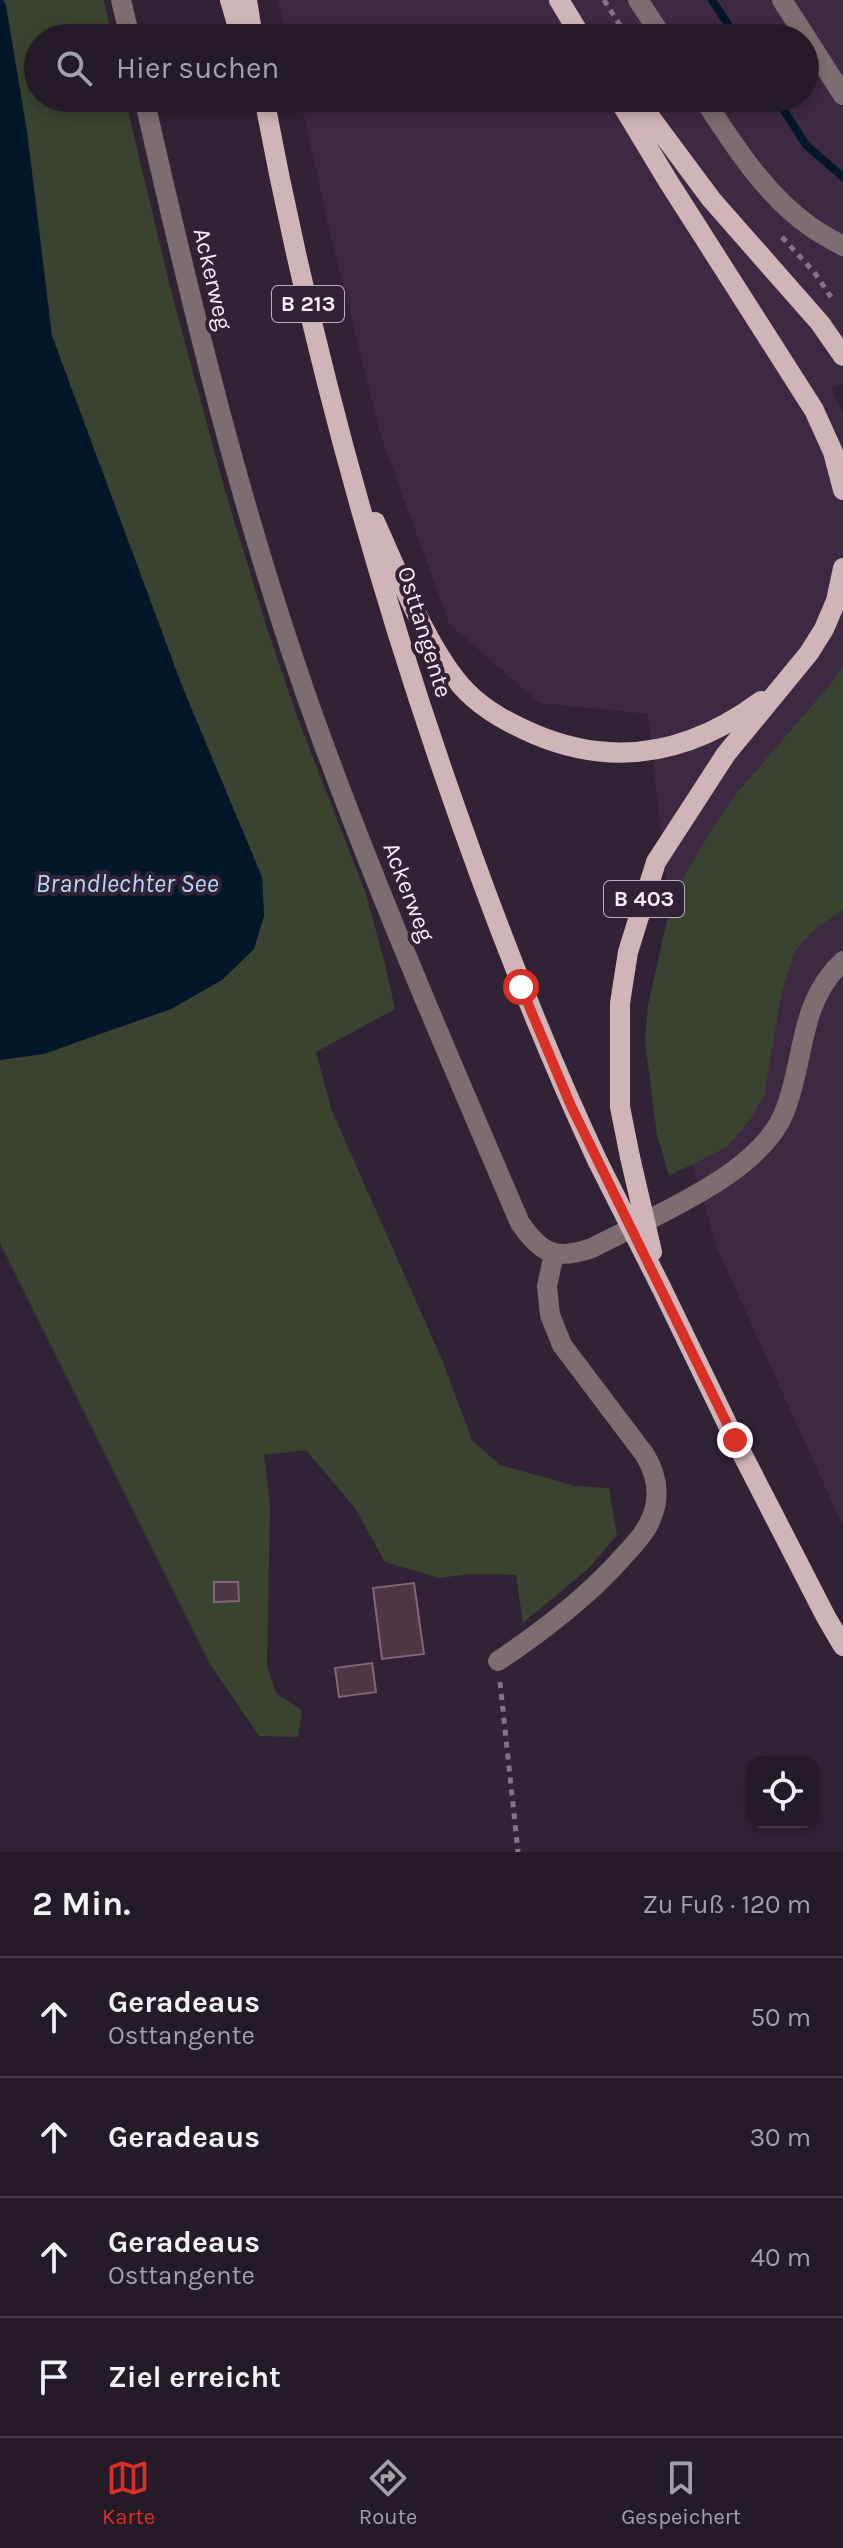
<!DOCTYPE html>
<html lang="de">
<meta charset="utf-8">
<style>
:root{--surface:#251a28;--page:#312734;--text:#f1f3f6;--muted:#a3a1a8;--line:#423845;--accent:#d93025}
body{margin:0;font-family:Karla,sans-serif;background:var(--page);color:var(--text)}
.controls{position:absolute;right:24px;bottom:24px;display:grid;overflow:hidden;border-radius:16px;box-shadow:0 4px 12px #0003}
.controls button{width:72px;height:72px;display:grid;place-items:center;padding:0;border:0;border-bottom:2px solid var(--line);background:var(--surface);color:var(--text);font:40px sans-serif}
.stop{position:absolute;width:24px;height:24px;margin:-18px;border:6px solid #d93025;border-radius:50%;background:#fff}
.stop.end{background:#d93025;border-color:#fff;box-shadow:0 2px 8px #0008}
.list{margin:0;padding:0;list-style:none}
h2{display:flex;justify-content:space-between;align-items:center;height:104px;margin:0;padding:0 32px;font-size:34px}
h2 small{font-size:26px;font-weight:400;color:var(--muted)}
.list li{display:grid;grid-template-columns:52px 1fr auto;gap:24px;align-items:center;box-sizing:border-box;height:120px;padding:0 32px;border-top:2px solid var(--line)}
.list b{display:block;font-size:30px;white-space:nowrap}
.list p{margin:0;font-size:26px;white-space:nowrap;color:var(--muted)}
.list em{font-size:26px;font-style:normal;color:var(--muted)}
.icon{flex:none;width:44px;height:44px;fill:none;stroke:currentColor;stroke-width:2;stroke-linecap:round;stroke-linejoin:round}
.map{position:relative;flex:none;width:843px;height:1852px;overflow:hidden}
.search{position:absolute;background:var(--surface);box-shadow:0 4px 12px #0003;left:24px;right:24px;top:24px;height:88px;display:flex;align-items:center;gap:20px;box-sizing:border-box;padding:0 28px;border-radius:44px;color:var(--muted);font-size:30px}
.sheet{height:584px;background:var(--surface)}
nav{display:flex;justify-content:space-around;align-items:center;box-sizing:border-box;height:112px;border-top:2px solid var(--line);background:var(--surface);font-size:22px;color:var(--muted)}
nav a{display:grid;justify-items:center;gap:4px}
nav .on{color:var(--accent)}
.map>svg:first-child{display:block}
</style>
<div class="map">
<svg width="843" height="1852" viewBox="0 0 843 1852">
<rect width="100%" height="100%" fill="#312235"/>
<path fill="#3d2942" d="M278,0h565v384l-12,3 12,27v1113l-125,-277 -31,-102 -1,-87 -38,-347 -108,-11 -90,-78 -69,-188 -53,-214 -28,-125h505v-60h-518z"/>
<path fill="#394330" d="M3,0h101l8,38h-74v60h87l46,193 55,203 41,134 32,94 66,169 19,69 11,49 -79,43 16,59 111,251 29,78 28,25 75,21 34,2 8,47 -29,34 -65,54 -7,-48 -46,-1 -31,4 -54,-16 -30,-54 -49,-58 -42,5 6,50 -3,162 10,27 25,16 -4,27 -39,-1 -49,-72 -210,-421v-183l44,-6 127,-45 50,-29 43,-64 -2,-39 -80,-191 -130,-350z
M843,665v245l-28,19 -20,22 -14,45 -17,100 -14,24 -23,27 -58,29 -12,-41 -12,-95 3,-35 20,-89 17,-41 25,-43 26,-38 97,-113z"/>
<path fill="#021729" d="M0,0h3l3,6 21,125 25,205 130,350 80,191 2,39 -10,33 -32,31 -51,29 -128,45 -43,6z"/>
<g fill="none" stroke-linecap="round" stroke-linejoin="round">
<path stroke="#021729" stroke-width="8" d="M712,0l25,38
M776,98l30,47 37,32"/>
</g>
<path fill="#4e3645" stroke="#816777" stroke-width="2" d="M214,1582h24l1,19 -25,1z
M414,1583l10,71 -42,5 -9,-71z
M372,1663l4,29 -37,5 -4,-29z"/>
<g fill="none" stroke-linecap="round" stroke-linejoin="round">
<path stroke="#827586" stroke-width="5" stroke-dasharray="6 6" stroke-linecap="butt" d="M604,0l24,38
M782,237l32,35 17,25
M500,1682l18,170"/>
<path stroke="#7c6e70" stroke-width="20" d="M121,0l9,38
M638,0l25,38
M782,0l61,95
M144,98c49,215 101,431 177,639 60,164 130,325 199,486 21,30 35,38 72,25 57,-30 167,-73 192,-135 22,-53 13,-109 59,-152
M703,98c30,46 62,97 108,129 10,7 21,13 32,19
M498,1661c45,-30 87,-62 123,-102 11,-12 24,-25 30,-40 10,-23 6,-44 -6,-64l-83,-110 -12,-30 -3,-29 7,-32"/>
<path stroke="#d1b4b8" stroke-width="20" d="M230,0l11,38
M247,0l6,38
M559,0l23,38
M264,98c43,228 103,452 178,671 46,134 96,265 156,393
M618,98l50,83 146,229 19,42 10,38
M636,98l75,101 109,124 23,33
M375,522c23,50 54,132 92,170 19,19 42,31 67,42 82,35 157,19 227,-33
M630,1157l-10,-50v-104l8,-51 28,-90 70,-108 83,-101 15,-24 12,-28 7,-33
M661,1287l74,153 91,177 17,29"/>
<path stroke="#d1b4b8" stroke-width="20" d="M630,1157l22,95
M598,1162l63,125"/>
</g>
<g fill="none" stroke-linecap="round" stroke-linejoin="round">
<path stroke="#d93025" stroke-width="10" d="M521,987l50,119 164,334"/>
</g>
<g text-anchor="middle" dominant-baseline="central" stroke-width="8" stroke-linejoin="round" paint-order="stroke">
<g fill="#312235" stroke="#bcb0bf" stroke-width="2">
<rect x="272" y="286" width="72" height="36" rx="6"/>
<rect x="604" y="881" width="80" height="36" rx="6"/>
</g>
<g font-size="22" font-weight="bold" fill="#f7edfa">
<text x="308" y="304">B 213</text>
<text x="644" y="899">B 403</text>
</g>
<g font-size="24" fill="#f7edfa" stroke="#312235">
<text transform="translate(213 279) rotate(77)">Ackerweg</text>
<text transform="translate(425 632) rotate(73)">Osttangente</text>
<text transform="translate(409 892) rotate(69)">Ackerweg</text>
</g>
<g font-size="26" font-style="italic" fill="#b4d8fa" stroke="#312235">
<text x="127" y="883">Brandlechter See</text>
</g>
</g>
</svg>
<div class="controls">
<button><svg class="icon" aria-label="locate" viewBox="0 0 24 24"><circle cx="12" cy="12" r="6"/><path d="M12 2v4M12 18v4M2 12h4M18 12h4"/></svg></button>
</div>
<div class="stop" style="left:521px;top:987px"></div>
<div class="stop end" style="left:735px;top:1440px"></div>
<div class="search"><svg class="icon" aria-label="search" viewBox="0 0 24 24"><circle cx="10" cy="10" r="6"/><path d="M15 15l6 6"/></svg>Hier suchen</div>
</div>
<section class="sheet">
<h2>2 Min.<small>Zu Fuß · 120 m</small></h2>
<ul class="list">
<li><svg class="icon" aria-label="ahead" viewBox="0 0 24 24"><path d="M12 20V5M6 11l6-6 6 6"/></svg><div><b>Geradeaus</b><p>Osttangente</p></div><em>50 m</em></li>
<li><svg class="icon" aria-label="ahead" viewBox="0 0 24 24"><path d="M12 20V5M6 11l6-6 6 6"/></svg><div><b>Geradeaus</b></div><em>30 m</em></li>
<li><svg class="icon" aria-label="ahead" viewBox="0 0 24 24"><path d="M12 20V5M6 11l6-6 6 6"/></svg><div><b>Geradeaus</b><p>Osttangente</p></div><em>40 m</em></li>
<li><svg class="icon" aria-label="arrive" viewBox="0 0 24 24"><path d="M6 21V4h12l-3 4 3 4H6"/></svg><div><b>Ziel erreicht</b></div></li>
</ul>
</section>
<nav>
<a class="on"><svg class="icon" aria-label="map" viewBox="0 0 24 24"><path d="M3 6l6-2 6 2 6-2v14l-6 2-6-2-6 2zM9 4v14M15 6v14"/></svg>Karte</a>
<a><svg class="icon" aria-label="directions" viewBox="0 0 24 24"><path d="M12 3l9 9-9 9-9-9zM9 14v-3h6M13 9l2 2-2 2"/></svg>Route</a>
<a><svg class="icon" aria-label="saved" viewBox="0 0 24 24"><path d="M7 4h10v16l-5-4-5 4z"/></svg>Gespeichert</a>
</nav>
